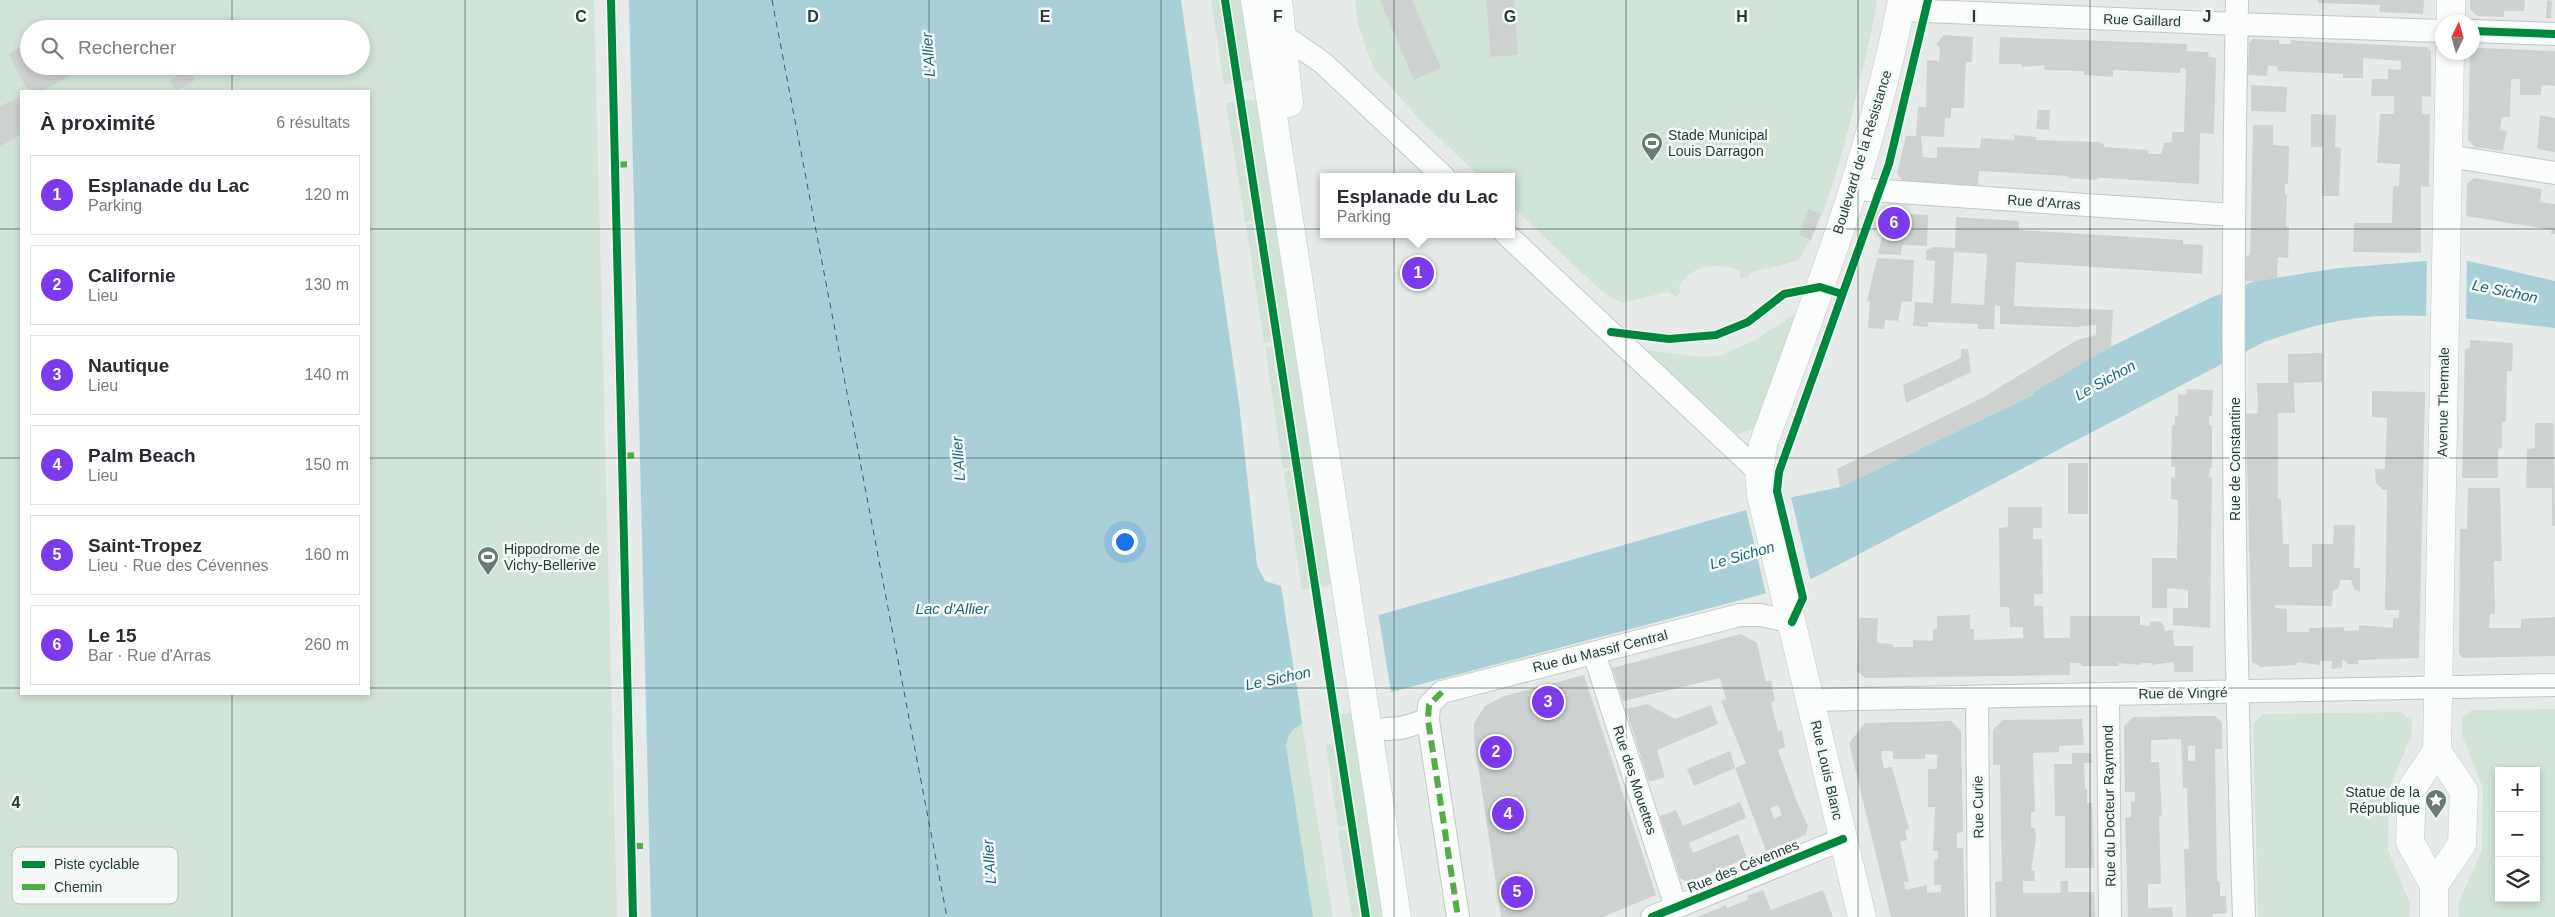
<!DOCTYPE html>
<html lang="fr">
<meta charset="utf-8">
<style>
:root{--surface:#fff;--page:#f7f7f7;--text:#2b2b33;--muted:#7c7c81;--line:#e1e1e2;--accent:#7c3aed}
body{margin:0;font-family:Arial,sans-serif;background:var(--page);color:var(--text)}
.controls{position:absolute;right:15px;bottom:15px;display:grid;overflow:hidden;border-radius:0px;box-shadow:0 2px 8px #0003}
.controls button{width:45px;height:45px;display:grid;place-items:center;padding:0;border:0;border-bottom:1px solid var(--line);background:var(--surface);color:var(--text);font:25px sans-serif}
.compass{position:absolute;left:2435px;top:15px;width:45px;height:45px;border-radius:50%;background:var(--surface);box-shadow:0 2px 8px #0003;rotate:5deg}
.you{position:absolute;left:1124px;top:541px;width:18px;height:18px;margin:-12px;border:4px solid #fff;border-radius:50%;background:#1a73e8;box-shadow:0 0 0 8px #1a73e833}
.badge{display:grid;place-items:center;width:32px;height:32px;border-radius:50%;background:var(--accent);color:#fff;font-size:16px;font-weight:700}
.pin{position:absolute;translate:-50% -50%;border:2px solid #fff;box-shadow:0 1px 5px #0006}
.popup{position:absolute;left:1320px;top:173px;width:195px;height:65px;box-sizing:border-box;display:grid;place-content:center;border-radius:0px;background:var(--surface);filter:drop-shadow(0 1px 4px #0005);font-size:16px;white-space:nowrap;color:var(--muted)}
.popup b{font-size:19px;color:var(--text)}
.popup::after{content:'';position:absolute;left:50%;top:100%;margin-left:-10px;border:10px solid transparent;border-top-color:var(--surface)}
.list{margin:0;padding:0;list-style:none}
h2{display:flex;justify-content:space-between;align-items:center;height:65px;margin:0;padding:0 20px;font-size:21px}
h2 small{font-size:16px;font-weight:400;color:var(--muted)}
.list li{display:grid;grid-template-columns:32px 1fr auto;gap:15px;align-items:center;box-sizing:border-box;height:80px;margin:0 10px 10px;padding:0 10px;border:1px solid var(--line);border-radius:0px}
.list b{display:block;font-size:19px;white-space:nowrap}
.list p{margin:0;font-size:16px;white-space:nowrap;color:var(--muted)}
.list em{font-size:16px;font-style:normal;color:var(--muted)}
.icon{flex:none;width:28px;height:28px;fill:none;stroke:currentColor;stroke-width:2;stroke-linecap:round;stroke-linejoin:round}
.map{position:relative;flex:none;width:2555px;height:917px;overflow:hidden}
.search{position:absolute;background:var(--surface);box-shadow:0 2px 8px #0003;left:20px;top:20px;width:350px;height:55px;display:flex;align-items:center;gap:12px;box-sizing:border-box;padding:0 18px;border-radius:28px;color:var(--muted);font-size:19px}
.panel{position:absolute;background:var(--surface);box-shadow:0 2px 8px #0003;left:20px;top:90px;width:350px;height:605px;border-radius:0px}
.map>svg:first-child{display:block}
</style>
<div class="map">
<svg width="2555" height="917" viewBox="0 0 2555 917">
<rect width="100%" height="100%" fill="#e6ebe9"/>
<path fill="#d0e3d6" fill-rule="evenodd" d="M0,0h594l23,917h-617zM29,29h332v37h-332zM21,91h348v603h-348z
M1211,0h8l13,83 -8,1z
M1228,0h21l12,78 -20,4z
M1355,0h522c-5,34 -14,67 -22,101 -13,54 -27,113 -57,160l-46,11 -5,7 -7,-2v-7c-24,-7 -46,-7 -61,16l1,7 -4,4 -8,-5 -47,11 -20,-12 -89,-85v-29h-32l-59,-56 -47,-52 -15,-41z
M1264,98l75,486 -20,3 -75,-486z
M1234,102l19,119 -8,1 -19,-119z
M1253,224l19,118 -8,1 -18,-118z
M1801,310l-39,116 -25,8 -92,-84 58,7 16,-1 36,-16z
M1272,346l19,121 -8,2 -18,-122z
M1292,470l18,119 -8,1 -18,-118z
M2555,709v208h-96l-1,-13 24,-54 1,-62 -21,-53v-17l10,-8zM2499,771h37v127h-37z
M1359,711l32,206h-22l-32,-202z
M2401,712l11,9 -1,15 -22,53 -1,61 22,54 -1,13h-151l-5,-193 10,-10z
M1302,724l31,193h-20l-27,-172c3,-11 5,-16 16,-21z
M1333,744l13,82 -8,1 -12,-82z
M1346,829l14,88h-8l-14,-86z"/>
<path fill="#a9d0d7" d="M629,0h552l58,403 18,162 8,16 16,5 7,42 91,-13 409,-117 52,-11 193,-92 -1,-2 60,-37 118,-58 45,-17 84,-13 87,-7h43l86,20v47c-64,-7 -147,-19 -210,-8 -28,4 -54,13 -81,22l-462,242 -411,108 -91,15 2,17c-11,5 -13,10 -16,21l27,172h-662z"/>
<path fill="#e6ebe9" d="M2427,258l40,1 -1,62 -40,-1z
M1791,497l20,85 -45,12 -20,-85z
M1287,606l3,20 88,-14 13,80 -91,15 -16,-100z"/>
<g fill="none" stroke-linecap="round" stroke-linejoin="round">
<path stroke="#206778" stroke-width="1" stroke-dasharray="6 5" stroke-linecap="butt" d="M772,0l175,917"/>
</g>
<path fill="#cdd2d0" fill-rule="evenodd" d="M1380,0h32l29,68 -27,12z
M1486,0h28l4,55 -27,2z
M2318,0h106l-1,14 -44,-2 1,-7 -62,-2z
M2470,0h55l-1,11h-20v6l-27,-1 -7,-7z
M2547,0l5,1 -1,17h-5z
M64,23l3,6h-14z
M1944,35l29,2 -1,25h-6l-2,46h-13v10h-6l-1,19 -23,-1 2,21 14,1v-11l43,1 1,-10 33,2v-5l22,2v3l63,2 5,2v3l44,3v4h13l3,-11 8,-1v-10h12l2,-63 -5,-1 -1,5 -67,-3v7l-29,-2v-4l-40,-1 1,-5 -23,2v-3h-23l1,-27 187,7v7l21,1 1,5 7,1 -2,76 -14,-1 -1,51 -96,-6h-6v2l-29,-2v-2l-89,-5 -1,14 -75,-4 -6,-7 9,-38h10l2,-29h8l1,-47 12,1 1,-13 -4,-4z
M2253,39l26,1v4h12v-4l10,1 125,6 5,4v46l-9,-1v18h8l-1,73 -8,-1v67l-68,-1 1,-29h38l1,-37h6l1,-22 -23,-1 3,-49h14v-18h-23l1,-17h16v-10l13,1v-9l-38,-3v20h-20v-4l-65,-3 -1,-5h-9l-1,10 -19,-1 1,-32z
M29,42v24h59l-46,25h-14l-20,-37z
M2478,48l77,3v35l-13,-1 -1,10h-21v-16h-9l-1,38h-8l-2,13 7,1 -4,20 -28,-4 -7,-7 2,-85z
M187,69l8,11 -18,11 -7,-10z
M2251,85l36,2 -1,25 -35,-1z
M18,98l3,7v30l-21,11v-40z
M2038,110h12l-1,20 -13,-1z
M2311,114l25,1 -1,32 6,1 -2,48h-17l1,-49h-12z
M2540,115l15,3v34l-18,-3z
M2253,125h20v20l16,1 -1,38h-3v10h2l-1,33h3l-1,31 -10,-1 -1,21 -21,3h-12v-25l6,-1z
M2474,178l68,11 -2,13 15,2v30h-4l1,-4 -86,-14 1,-32z
M1808,209l13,5 -10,26 -12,-5z
M1894,213l34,2 -1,31 -25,-1 -1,10 -23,-1 8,-35z
M1956,217l63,4v9l164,10v4l20,1 -1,29 -186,-12 -2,44 99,4 -2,37 -79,46 1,2 -193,92 -3,-18 145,-71 95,-58 19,-5v-10l-21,2 -75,-3v-18l-5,-1 -1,24h-16v-5l-50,-2v5l-15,-1 2,-24 18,1 2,-42 -9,-1v-10l8,-3 21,1zM1954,252l33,2 -3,51 -33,-2z
M1877,258l37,2 -2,42 -10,-1 -4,20 -13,-1 -1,9 -16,-1 2,-27h-3z
M2470,340l43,3 -1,28h-5l-1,51h-4v26l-4,1v29h-36l3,-129 5,-1z
M1961,349h7l3,23 -65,31 -3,-18 58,-27z
M2322,353v29l-28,1 1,30h-17v86h3l2,45h6v23h23v-23h21l1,-19h21l-1,43h6v24l-6,-3 -3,-9h-11l-1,8 -6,3 -1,15 -57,-1v3l12,1v23h22v-4l35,-1v4l15,-1v-5l34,3v-10h6v-8h-14l2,-120h-4l-7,-7 -1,-14h10l2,-51 -15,-1v-26l53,1 -6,266 -61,2v4h-11v-3l-5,-1v8l-11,1 1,-8h-12v4l-23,-3v3l-36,2 -9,-5 -6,-248 12,-1 -1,-30h31v-29z
M2187,389l26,1 -1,25 -3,2v8l3,1v42h-2l-1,9h3l-2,151 -37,-3v-17h15v-18l-21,-2v20h-15v-50h23l2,2 1,-60 -7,-1v-22l4,1v-11h-4l1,-42h3v-9h3v-22l8,1z
M2553,392l2,134h-3v-38h-26l1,-39 8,-1v-25h18z
M2068,463h20v51h-20z
M2468,488h32l2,73h-8l1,53h-5l-1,14h32v-9l34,-2v39l-92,2 -4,-4 1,-125h7z
M2008,507h34v21h-9v11h9l1,55h-9v12h9l1,32h26v-22h70v9l10,1v-4l10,-1 4,5 1,5 8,-1 1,16h19v26h-19v-10l-23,3v-2h-10v2l-23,-2 1,3h-38v-3h-11v12l-205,3 -8,-7 2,-53h19l-1,25 15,1 2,3h19v-7l20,1v-12h4v-13l33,-1v14h4v11l49,-2v-11h-13l-1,-20h-9l-1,-79 9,-1z
M1741,634l16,9 9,39 5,-2 4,21 -4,2 7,28 4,-1 3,17 -7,3 17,47 13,29 -2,9 -40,16 -31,-83 11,-5 -25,-62 5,-2 -6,-21 -97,23 -11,-33zM1778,805l4,10 -8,4 -4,-11z
M1584,675l72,220 -53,22h-102l-27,-177v-17l11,-17 19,-10z
M1647,704l28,15 36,-14 7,19 -61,26 8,27 -16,5 -23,-73z
M2214,716l8,6v27h-7l2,132 3,1v14h6l1,17 -14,1v3h-27l-2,-68h5l-1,-28 -1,-33h-4l-2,-49 -30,1v22h8l3,54 -3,1 2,67h-13v24l24,-1 1,10h-45l-3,-99 6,-1v-16l4,1v-10h-10l-1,-66 9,-9zM2188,746h7v15h-7z
M2082,719l2,26 -25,1v6l-26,1 2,59h-4v15l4,1 1,11 -5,32h3l1,10h-12v12h38l-1,-12h8v11h26l1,25h-99l-1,-35 7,-1 -2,-116h-7v-35l10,-10z
M1951,721l10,10 2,101 -6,1v15h6l2,69h-74l-42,-174 16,-20zM1882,751h11v8h32v-5l14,1 -2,2v12h-9v38h7l-2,44h5v8l-4,1v25h7v7l-14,1v-8l-22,5 -1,-8h5l-9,-40 7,-2 -2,-10 4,-1 -17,-62 -8,1 -3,-13z
M1730,751l5,17 -41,18 -7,-17z
M2072,753h19l1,10h-8l1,26h2v14h5l2,65h-29v-52h-10l-1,-52h18z
M1740,802l6,16 -57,25 4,10 45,-19 9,24 -59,24 -8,-4 -20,-62 16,-6 7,16z
M1763,890l8,20 52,-20 10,27h-136l29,-12 1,3 15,-6 7,-3 -2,-3z"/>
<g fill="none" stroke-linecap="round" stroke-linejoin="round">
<g stroke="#c3c8c6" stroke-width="24">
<path id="minor" d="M2237,0c-6,306 -4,611 7,917
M1901,10l336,14 205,7
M2472,31l83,3
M1281,37l6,1 36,25 121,114
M2448,156l107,17
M1855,189l378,26
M1506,234l253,238
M1594,653l82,254
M2108,694l2,223
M1977,697l2,220
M1810,700l745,-15
M1386,729l15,-1 27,-8
M1458,917l-30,-197 1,-15 13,-13 298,-77h21l31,7
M1652,917l191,-78"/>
</g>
<g stroke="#c3c8c6" stroke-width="29">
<path id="tertiary" d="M2451,22v-22
M2434,885l28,-41 2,-53 -27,-40 13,-699
M1862,917l-101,-422 -2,-23 4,-27c53,-146 110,-292 139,-445
M2434,917v-32l-24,-43 2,-54 25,-37"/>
</g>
<g stroke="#c2c8c6" stroke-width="29">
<path id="secondary" d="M1255,0l142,917
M1278,0l11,103"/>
</g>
<use href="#minor" stroke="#fbfcfc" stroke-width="22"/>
<use href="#tertiary" stroke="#fbfcfc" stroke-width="28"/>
<use href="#secondary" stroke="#fbfcfc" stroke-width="28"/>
<path stroke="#53ad45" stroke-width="6" stroke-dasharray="12 6" stroke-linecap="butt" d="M615,165l17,-1
M622,456l16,-1
M1442,692l-13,13 -1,15 30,197
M631,846h17"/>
<g stroke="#f5f9f7" stroke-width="11">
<path id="cycleway" d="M611,0l22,917
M1225,0l141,917
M2472,31l83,3
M1611,332l58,7 47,-4 32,-13 36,-28 36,-7 22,7
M1792,622l11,-24 -26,-107 2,-19 110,-308 39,-164
M1652,917l191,-78"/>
</g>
<use href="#cycleway" stroke="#00873e" stroke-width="8"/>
</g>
<path fill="none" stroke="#243e37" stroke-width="1" stroke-opacity="0.55" d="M232,0v29M465,0v917M697,0v917M929,0v917M1161,0v917M1394,0v917M1626,0v917M1858,0v917M2090,0v917M2323,0v917M232,66v25M0,229h21M369,229h2186M0,458h21M369,458h2186M0,688h21M369,688h2186M232,694v223"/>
<defs>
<g id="stadium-pin" transform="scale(1.125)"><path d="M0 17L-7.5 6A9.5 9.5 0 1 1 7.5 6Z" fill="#687b75" stroke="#f5f9f7"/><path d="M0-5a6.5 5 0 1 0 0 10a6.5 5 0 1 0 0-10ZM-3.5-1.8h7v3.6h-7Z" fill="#fff"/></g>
<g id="sight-pin" transform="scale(1.125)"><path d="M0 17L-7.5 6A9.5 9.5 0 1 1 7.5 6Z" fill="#687b75" stroke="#f5f9f7"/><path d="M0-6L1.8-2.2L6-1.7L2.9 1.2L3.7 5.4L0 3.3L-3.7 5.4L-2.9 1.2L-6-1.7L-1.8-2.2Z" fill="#fff"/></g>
</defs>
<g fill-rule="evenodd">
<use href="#stadium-pin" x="1652" y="143"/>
<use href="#stadium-pin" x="488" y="557"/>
<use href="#sight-pin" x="2436" y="800"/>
</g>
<g text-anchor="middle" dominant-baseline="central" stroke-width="5" stroke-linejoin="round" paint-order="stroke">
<g font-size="14" fill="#243e37" stroke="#f5f9f7">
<text transform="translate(2142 20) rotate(2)">Rue Gaillard</text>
<text transform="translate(1862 152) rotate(-73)">Boulevard de la Résistance</text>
<text transform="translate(2044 202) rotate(4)">Rue d'Arras</text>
<text transform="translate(2443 402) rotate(-89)">Avenue Thermale</text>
<text transform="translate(2235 459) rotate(-90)">Rue de Constantine</text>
<text transform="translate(1600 651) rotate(-14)">Rue du Massif Central</text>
<text transform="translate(2183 693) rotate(-1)">Rue de Vingré</text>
<text transform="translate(1827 770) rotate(77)">Rue Louis Blanc</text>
<text transform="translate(1635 780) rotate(72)">Rue des Mouettes</text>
<text transform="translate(2109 806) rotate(-91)">Rue du Docteur Raymond</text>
<text transform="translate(1978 807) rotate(-91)">Rue Curie</text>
<text transform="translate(1743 866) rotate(-22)">Rue des Cévennes</text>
</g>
<g font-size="14" fill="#243e37" stroke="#f5f9f7" text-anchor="start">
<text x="1668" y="135">Stade Municipal<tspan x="1668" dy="16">Louis Darragon</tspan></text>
<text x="504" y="549">Hippodrome de<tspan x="504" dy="16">Vichy-Bellerive</tspan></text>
<text x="2420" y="792" text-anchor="end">Statue de la<tspan x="2420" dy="16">République</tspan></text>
</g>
<g font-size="15" font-style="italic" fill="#206778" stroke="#f5f9f7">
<text transform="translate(928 55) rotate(-94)">L'Allier</text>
<text transform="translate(2505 291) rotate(12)">Le Sichon</text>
<text transform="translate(2105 380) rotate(-29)">Le Sichon</text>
<text transform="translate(958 459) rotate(-94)">L'Allier</text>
<text transform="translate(1742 555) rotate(-16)">Le Sichon</text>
<text x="952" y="608">Lac d'Allier</text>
<text transform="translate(1278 678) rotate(-12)">Le Sichon</text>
<text transform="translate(989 862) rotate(-94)">L'Allier</text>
</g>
</g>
<rect x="12" y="847" width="166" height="57" rx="8" fill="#f5f9f7" stroke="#b6c1bd" stroke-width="1"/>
<rect x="22" y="861" width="23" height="7" fill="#00873e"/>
<rect x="22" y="884" width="23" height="6" fill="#53ad45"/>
<g font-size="14" fill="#243e37">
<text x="54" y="869">Piste cyclable</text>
<text x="54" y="892">Chemin</text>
</g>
<g font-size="16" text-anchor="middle" font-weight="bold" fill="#243e37" stroke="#f5f9f7" stroke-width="5" stroke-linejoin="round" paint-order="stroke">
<text x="581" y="22">C</text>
<text x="813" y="22">D</text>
<text x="1045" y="22">E</text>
<text x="1278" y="22">F</text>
<text x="1510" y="22">G</text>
<text x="1742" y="22">H</text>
<text x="1974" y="22">I</text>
<text x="2207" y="22">J</text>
<text x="16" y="808">4</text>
</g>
</svg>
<div class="controls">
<button>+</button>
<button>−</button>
<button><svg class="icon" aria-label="layers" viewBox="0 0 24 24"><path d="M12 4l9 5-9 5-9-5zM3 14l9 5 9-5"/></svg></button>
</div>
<svg class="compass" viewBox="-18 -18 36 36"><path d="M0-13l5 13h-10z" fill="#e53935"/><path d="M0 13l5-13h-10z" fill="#7c7c81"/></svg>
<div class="you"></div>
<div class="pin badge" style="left:1418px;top:273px">1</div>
<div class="popup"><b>Esplanade du Lac</b>Parking</div>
<div class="pin badge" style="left:1496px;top:752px">2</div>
<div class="pin badge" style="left:1548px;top:702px">3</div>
<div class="pin badge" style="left:1508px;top:814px">4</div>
<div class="pin badge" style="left:1517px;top:892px">5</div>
<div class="pin badge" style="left:1894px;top:223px">6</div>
<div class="search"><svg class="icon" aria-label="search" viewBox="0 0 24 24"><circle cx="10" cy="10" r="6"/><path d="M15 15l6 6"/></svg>Rechercher</div>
<section class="panel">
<h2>À proximité<small>6 résultats</small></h2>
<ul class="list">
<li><span class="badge">1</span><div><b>Esplanade du Lac</b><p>Parking</p></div><em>120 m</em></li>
<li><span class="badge">2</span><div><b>Californie</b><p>Lieu</p></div><em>130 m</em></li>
<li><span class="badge">3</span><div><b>Nautique</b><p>Lieu</p></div><em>140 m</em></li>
<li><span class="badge">4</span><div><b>Palm Beach</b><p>Lieu</p></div><em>150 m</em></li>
<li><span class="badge">5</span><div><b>Saint-Tropez</b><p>Lieu · Rue des Cévennes</p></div><em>160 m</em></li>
<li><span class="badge">6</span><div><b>Le 15</b><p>Bar · Rue d'Arras</p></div><em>260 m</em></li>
</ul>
</section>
</div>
